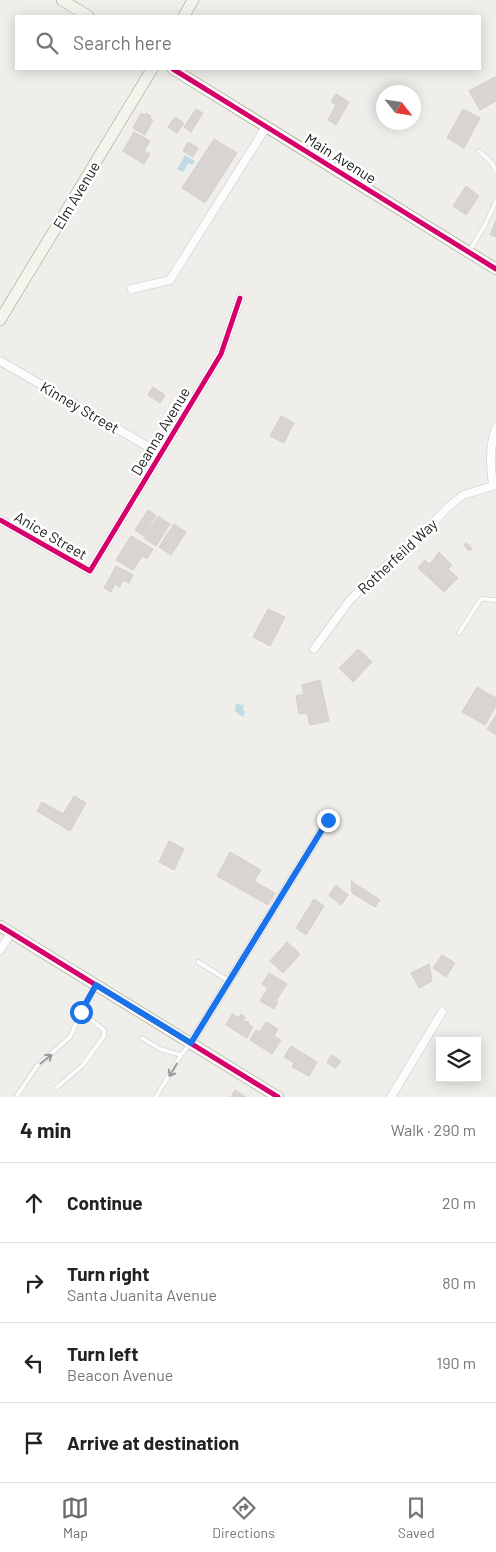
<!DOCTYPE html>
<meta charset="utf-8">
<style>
:root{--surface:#fff;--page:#f6f6f6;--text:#222;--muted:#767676;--line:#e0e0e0;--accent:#6a6968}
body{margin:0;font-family:Barlow,sans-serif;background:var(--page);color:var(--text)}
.controls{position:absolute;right:15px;bottom:15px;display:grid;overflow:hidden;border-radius:0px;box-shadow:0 2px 12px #0003}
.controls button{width:45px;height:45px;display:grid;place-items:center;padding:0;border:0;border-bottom:1px solid var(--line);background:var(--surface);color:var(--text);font:25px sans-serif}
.compass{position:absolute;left:376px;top:85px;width:45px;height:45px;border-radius:50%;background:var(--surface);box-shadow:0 2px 12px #0003;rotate:120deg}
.stop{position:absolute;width:15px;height:15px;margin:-11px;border:4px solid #1a73e8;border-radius:50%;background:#fff}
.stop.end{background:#1a73e8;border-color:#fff;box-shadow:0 1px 5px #0008}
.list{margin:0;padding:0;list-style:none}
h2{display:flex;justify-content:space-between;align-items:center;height:65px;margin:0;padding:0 20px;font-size:21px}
h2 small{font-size:16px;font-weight:400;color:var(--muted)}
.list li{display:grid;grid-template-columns:32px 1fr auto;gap:15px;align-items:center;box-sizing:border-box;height:80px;padding:0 20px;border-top:1px solid var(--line)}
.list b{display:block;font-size:19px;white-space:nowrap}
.list p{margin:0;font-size:16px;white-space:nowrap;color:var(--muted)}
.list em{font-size:16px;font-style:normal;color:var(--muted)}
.icon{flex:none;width:28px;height:28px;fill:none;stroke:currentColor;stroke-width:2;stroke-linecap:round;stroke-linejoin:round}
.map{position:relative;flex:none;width:496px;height:1097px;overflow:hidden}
.search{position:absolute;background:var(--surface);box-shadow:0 2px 12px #0003;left:15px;right:15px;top:15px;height:55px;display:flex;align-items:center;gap:12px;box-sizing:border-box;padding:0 18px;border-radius:0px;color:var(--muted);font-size:19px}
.sheet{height:385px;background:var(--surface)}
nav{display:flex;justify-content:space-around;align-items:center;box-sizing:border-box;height:70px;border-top:1px solid var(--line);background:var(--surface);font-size:14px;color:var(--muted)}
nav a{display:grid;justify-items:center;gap:2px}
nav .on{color:var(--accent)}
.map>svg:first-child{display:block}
</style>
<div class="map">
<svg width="496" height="1097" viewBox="0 0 496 1097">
<rect width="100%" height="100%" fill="#f0eeeb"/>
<path fill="#bfdbe3" d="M185,155l10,6 -3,4 -4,-2 -5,9 -6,-3z
M236,704l8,1 -1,4 2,3 -2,5 -8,-6z"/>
<path fill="#d7d4d2" stroke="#d3d0cc" d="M495,77l1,2v22l-16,9 -11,-19z
M336,94l13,8 -13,23 -8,-5 8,-15 -5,-3z
M196,109l7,4 -12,19 -7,-5z
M463,109l17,9 -16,30 -17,-10z
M141,113l4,2 1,-2 5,3 -1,2 3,2 -8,15 -12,-7z
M175,117l9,6 -7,10 -9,-6z
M134,132l16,9 -6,10 6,3 -6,10 -21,-13z
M214,139l23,14 -32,50 -23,-15z
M188,142l10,6 -5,9 -10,-6z
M466,186l13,10 -13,19 -13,-9z
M496,220v17l-6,-2z
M153,387l12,8 -5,8 -12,-8z
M281,416l13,7 -10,20 -14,-7z
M148,510l8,5 -12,21 -9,-6z
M158,516l12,8 -14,22 -12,-8z
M174,524l12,8 -15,23 -12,-8z
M131,536l22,13 -6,10 -5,-3 -9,14 -17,-10z
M467,543l5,6 -3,2 -5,-6z
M439,552l13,13 -4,4 10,9 -14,14 -26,-24 7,-8 5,5v-2l4,-4 1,1 1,-1 -1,-2z
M116,566l17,9 -4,8 -6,-3 -3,7 -5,-3 -4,8 -7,-4z
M268,609l17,8 -15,29 -17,-9z
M358,649l14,13 -19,20 -14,-14z
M320,680l9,41 -19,4 -3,-12 -8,1 -3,-18 8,-2 -2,-9z
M477,687l19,11v8l-11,19 -23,-13z
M496,715v20l-9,-6z
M74,796l12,7 -16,28 -33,-20 5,-9 21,12z
M169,841l15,8 -10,21 -15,-8z
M230,852l31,18 -7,11 21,12 -7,12 -51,-29z
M351,881l29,19 -5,7 -23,-14z
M336,885l12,10 -7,10 -12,-10z
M314,899l10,7 -18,29 -10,-7z
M287,942l13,12 -17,19 -13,-12z
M442,955l13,8 -9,14 -13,-9z
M429,964l3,17 -13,7 -8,-15z
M269,973l18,11 -11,17 2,1 -4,7 -14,-8 8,-13 -6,-4z
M232,1014l7,4 2,-4 4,3 -2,4 6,1 -1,2 5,3 -6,11 -21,-13z
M266,1022l12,7 -4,7 7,4 -9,14 -22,-14 6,-10 4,2z
M291,1046l26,16 -8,14 -17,-9 2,-4 -10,-6z
M331,1055l10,6 -5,7 -9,-5z
M235,1090l11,7h-15z"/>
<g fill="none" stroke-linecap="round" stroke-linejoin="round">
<g stroke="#c9c8c7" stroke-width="5">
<path id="lane" d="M479,151l13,12 4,8
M470,250l15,-25 11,-24
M459,633l22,-34 15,1
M198,962l31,19
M142,1038l18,11 21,6
M56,1088l27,-23 21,-29v-6l-23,-18
M16,1097l21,-31 33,-29 11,-25 14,-25
M156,1097l25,-42 8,-10"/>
</g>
<g stroke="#c9c8c7" stroke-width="9">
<path id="street" d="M132,289l38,-9 96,-153
M0,361l161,93
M493,485c-3,-19 -4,-38 3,-57
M0,520l90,51 131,-217 19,-56
M314,649l36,-49 22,-22 53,-46 23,-25 15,-12 33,-10
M0,950l11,-17
M191,1043l137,-223
M391,1097l51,-85"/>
</g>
<g stroke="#999a82" stroke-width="12">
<path id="secondary" d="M62,0l26,16
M184,16l9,-16
M173,69l323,200
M0,320l152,-251
M0,926l278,171"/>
</g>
<use href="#lane" stroke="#fdfcfc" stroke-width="4"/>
<use href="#street" stroke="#fdfcfc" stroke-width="8"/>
<use href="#secondary" stroke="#f4f4ed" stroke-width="11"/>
<g stroke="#fff" stroke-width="8">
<path id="cycleway" d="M173,69l323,200
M0,520l90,51 131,-217 19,-56
M0,926l278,171"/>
</g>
<use href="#cycleway" stroke="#d6006c" stroke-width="5"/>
</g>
<defs><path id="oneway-shaft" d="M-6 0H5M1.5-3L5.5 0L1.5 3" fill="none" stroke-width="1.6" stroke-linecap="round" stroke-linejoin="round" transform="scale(1.25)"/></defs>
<g stroke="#9a9a9a">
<use href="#oneway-shaft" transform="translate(46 1059) rotate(-39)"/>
<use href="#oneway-shaft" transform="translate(173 1070) rotate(121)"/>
</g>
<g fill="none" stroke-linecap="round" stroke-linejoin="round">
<path stroke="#1a73e8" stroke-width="6" d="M81,1012l15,-27 95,58 137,-223"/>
</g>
<g text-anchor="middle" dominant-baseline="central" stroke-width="5" stroke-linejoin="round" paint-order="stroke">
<g font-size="15" fill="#222" stroke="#fff">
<text transform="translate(341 158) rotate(32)">Main Avenue</text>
<text transform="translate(76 195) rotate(-59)">Elm Avenue</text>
<text transform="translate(80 407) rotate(30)">Kinney Street</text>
<text transform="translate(160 431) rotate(-59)">Deanna Avenue</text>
<text transform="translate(51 535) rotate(30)">Anice Street</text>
<text transform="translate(397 556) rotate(-43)">Rotherfeild Way</text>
</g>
</g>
</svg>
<div class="controls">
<button><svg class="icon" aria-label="layers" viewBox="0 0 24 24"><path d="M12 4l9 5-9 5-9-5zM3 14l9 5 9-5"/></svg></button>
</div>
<svg class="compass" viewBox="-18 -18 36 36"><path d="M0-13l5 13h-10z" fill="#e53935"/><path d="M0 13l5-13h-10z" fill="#767676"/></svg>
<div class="stop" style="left:81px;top:1012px"></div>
<div class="stop end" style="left:328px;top:820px"></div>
<div class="search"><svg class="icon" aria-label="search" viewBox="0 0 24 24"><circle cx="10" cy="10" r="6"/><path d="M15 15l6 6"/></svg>Search here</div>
</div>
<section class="sheet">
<h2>4 min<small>Walk · 290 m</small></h2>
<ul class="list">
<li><svg class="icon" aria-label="ahead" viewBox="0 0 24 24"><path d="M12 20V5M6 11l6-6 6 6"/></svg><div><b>Continue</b></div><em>20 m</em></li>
<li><svg class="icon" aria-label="right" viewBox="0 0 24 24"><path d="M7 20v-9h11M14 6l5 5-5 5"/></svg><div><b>Turn right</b><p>Santa Juanita Avenue</p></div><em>80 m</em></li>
<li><svg class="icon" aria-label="left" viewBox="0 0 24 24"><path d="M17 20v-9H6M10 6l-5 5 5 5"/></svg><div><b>Turn left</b><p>Beacon Avenue</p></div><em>190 m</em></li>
<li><svg class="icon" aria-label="arrive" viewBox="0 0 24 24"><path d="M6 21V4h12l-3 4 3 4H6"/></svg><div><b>Arrive at destination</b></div></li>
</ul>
</section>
<nav>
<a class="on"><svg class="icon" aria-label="map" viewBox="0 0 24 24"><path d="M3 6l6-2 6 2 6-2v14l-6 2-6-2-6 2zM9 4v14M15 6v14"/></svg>Map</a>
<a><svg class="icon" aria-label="directions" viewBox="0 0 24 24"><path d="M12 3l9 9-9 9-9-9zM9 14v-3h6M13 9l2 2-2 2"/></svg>Directions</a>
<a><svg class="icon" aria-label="saved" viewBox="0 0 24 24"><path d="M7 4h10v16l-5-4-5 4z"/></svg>Saved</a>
</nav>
